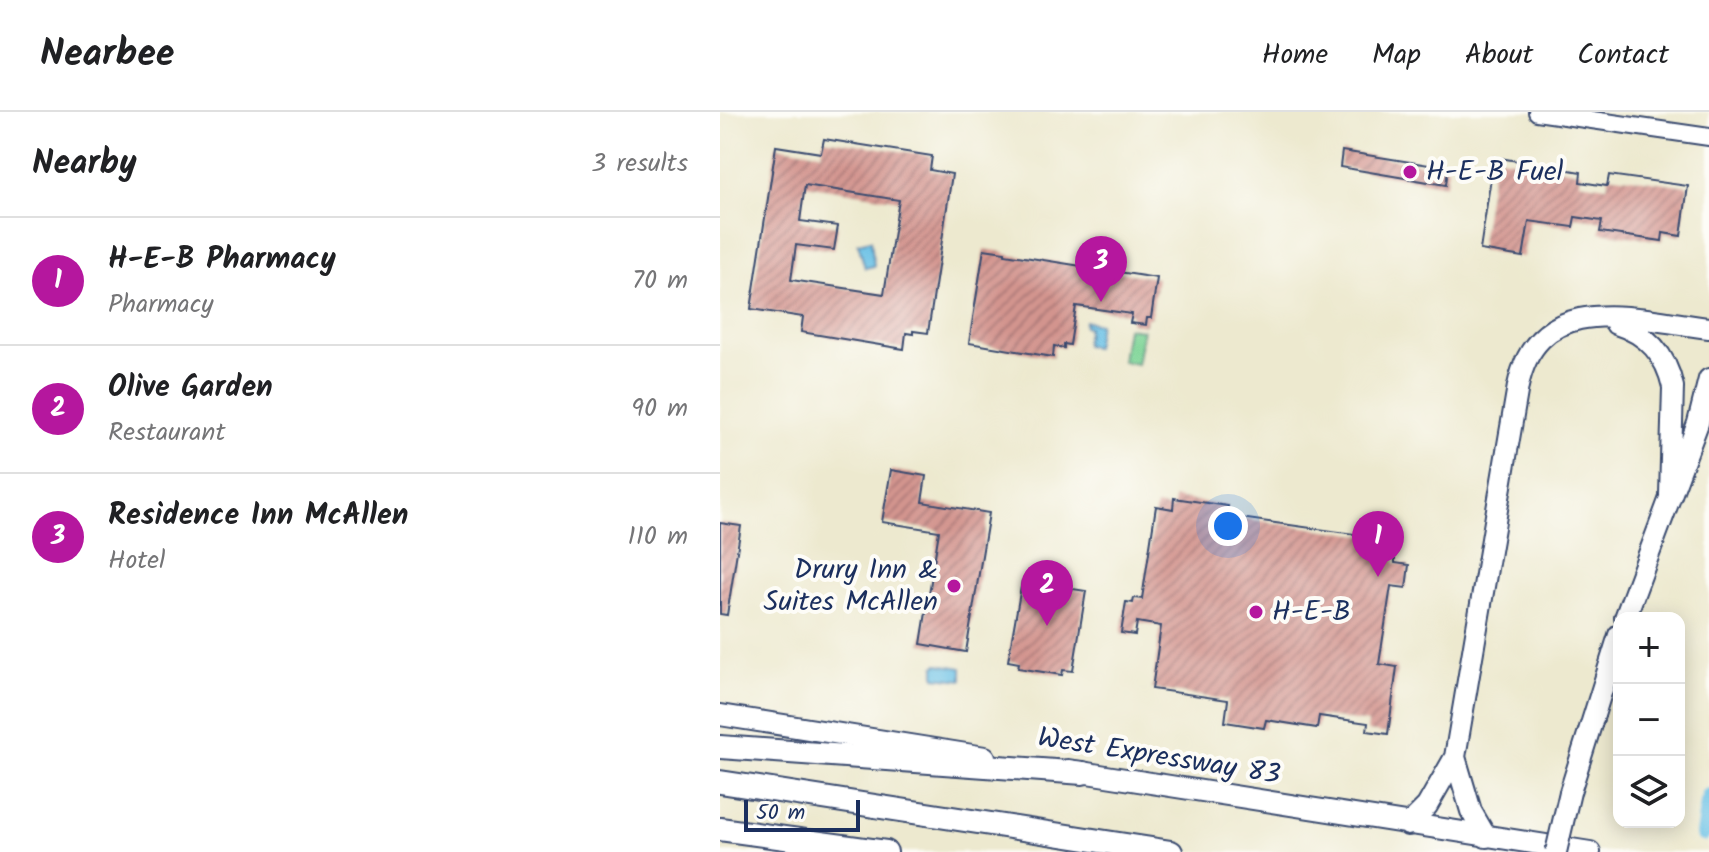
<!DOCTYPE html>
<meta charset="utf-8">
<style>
:root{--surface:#fff;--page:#f6f6f6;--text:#202124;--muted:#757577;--line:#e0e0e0;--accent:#b5179e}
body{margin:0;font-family:Kalam,sans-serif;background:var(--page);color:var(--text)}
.controls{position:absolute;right:24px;bottom:24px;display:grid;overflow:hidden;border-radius:16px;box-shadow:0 4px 20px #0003}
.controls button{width:72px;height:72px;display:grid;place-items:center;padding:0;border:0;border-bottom:2px solid var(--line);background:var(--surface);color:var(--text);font:40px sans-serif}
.scale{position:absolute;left:24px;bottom:20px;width:116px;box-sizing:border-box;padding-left:8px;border:4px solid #1b2f5e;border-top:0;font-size:22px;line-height:28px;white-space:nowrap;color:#1b2f5e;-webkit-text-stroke:6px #fdfcf7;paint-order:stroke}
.you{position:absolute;left:508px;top:414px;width:28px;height:28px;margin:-20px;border:6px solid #fff;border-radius:50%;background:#1a73e8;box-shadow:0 0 0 12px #1a73e833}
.badge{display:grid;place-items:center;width:52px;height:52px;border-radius:50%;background:var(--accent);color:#fff;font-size:26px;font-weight:700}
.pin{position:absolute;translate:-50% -66px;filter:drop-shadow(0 2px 4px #0008)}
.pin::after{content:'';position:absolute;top:42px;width:28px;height:24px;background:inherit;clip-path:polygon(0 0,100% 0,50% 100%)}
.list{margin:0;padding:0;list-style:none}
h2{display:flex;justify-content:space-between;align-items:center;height:104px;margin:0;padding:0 32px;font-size:34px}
h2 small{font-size:26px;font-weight:400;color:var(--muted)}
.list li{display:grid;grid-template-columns:52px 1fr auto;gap:24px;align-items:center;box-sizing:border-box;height:128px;padding:0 32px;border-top:2px solid var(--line)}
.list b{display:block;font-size:30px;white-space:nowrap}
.list p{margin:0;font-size:26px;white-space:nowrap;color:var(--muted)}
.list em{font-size:26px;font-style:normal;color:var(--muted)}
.icon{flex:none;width:44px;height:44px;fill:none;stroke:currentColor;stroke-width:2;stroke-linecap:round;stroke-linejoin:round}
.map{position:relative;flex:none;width:989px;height:740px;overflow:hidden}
header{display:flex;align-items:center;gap:48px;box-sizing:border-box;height:112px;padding:0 40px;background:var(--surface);border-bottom:2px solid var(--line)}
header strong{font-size:38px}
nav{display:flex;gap:44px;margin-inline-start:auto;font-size:28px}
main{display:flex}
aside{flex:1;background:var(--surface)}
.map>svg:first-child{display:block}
</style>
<header>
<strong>Nearbee</strong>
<nav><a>Home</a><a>Map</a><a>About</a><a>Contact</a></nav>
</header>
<main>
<aside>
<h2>Nearby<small>3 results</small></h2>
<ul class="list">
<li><span class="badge">1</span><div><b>H-E-B Pharmacy</b><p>Pharmacy</p></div><em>70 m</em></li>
<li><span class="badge">2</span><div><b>Olive Garden</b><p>Restaurant</p></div><em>90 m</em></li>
<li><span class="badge">3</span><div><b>Residence Inn McAllen</b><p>Hotel</p></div><em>110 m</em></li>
</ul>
</aside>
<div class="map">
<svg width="989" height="740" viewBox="0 0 989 740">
<defs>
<pattern id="building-hatch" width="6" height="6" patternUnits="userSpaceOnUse" patternTransform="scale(2)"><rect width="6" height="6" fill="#d3948e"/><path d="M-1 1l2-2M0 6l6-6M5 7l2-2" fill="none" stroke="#aa7977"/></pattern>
</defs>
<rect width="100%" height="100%" fill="#fdfcf7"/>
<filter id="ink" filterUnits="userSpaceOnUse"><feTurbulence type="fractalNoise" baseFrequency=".0125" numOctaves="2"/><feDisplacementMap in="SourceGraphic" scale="16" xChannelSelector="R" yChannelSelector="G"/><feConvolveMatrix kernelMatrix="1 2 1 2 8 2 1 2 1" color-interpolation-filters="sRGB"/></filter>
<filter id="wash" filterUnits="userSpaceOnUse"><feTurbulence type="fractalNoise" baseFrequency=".006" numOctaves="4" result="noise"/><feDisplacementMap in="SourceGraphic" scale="32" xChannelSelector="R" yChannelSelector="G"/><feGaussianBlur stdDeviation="1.8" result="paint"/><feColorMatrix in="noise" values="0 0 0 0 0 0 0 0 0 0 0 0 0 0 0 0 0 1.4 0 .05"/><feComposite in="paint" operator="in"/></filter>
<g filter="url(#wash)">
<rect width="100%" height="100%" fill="#ede9cf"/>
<path fill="#80d598" stroke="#4e827b" stroke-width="2" d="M407,216l16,2 -6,34 -15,-3z"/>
<path fill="#68c0e5" stroke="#4278a2" stroke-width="2" d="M151,128l3,26 -9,2 -7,-25z
M365,209l14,3 -4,23 -10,-2 3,-18 -4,-1z
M218,552l24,4v12l-27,-3v-11z"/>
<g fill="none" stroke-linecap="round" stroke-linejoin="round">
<path stroke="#68c0e5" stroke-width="16" d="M983,722l6,-38"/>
</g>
<g id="blocks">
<path fill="url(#building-hatch)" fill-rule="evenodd" d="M104,27l108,17 -2,14 22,4 -24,159 -15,-2v3l-7,-1 -2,16 -103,-17 2,-15 -52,-8 25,-163 45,7zM85,73l94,15 -15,94 -93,-14 5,-35 38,5 4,-24 -38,-5z
M622,39l106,17 -2,17 -106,-18z
M774,45l87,15 -1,10 27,4 2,-11 79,11 -7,50 -18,-3 -1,8 -62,-9 2,-11 -27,-4 -2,10 -44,-6 -6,36 -43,-7z
M264,137l21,3v2l152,24 -6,40h-4l-1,7 -16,-2 2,-9 -56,-8 -6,39 -6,-1v4l-10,-2 -1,11 -84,-14z
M171,358l35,6 -4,26 67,11 -23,139 -45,-8 18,-113 -57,-9z
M454,386l54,8 -2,10 150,21 -3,19 22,3v4l14,2 -3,23 -15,-2 -12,78 18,3 -9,67 -21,-3 1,-8 -49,-7 -2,12 -51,-8 -2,8 -39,-6 3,-22 -76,-11 9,-63 -24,-4 -2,13 -14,-2 5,-31 7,1 1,-5 8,1 14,-93 17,3z
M0,411l21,3 -14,89 -7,-1z
M302,469l64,10 -13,80 -10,-1 -1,5 -44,-7 1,-5 -11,-2z"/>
</g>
</g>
<g filter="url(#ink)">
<use href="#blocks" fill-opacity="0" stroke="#3a4b6f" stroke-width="2"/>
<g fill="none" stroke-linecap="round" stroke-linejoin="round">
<g stroke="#3a4b6f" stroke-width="20">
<path id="minor" d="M817,0l172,25"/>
</g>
<g stroke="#3a4b6f" stroke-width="24">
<path id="major" d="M896,212c32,10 50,31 57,63l-3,108
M905,506l73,-195 11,-44
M0,603l265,42
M735,645l16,54 15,26
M348,658l522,82
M850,680l49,-157
M688,713l19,-19 28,-49 63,-371c20,-98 118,-67 191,-58"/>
</g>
<g stroke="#3a4b6f" stroke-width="26">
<path id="highway" d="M0,635l363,26
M0,670l451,70
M0,717l166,23"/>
</g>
<use href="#minor" stroke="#fff" stroke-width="16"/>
<use href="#major" stroke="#fff" stroke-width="20"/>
<use href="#highway" stroke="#fff" stroke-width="22"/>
<g stroke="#3a4b6f" stroke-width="24" stroke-linecap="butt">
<path id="major-bridge" d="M836,740l14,-60"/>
</g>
<use href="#major-bridge" stroke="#fff" stroke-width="20"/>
</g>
</g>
<g fill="#b5179e" stroke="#fdfcf7" stroke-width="3">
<circle cx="690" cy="60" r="8"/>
<circle cx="234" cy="474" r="8"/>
<circle cx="536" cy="500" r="8"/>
</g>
<g text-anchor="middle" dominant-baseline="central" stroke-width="8" stroke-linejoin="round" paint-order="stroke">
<g font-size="28" fill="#1b2f5e" stroke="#fdfcf7" text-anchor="start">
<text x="706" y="60">H-E-B Fuel</text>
<text x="218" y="458" text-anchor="end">Drury Inn &amp;<tspan x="218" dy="32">Suites McAllen</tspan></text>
<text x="552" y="500">H-E-B</text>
</g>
<g font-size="28" fill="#1b2f5e" stroke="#fdfcf7">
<text transform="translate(439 645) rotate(9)">West Expressway 83</text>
</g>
</g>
</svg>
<div class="controls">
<button>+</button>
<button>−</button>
<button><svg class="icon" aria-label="layers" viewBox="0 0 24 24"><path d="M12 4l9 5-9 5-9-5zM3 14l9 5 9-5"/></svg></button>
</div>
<div class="scale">50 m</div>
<div class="you"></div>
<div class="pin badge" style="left:658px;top:465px">1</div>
<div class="pin badge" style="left:327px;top:514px">2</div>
<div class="pin badge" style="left:381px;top:190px">3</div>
</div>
</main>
